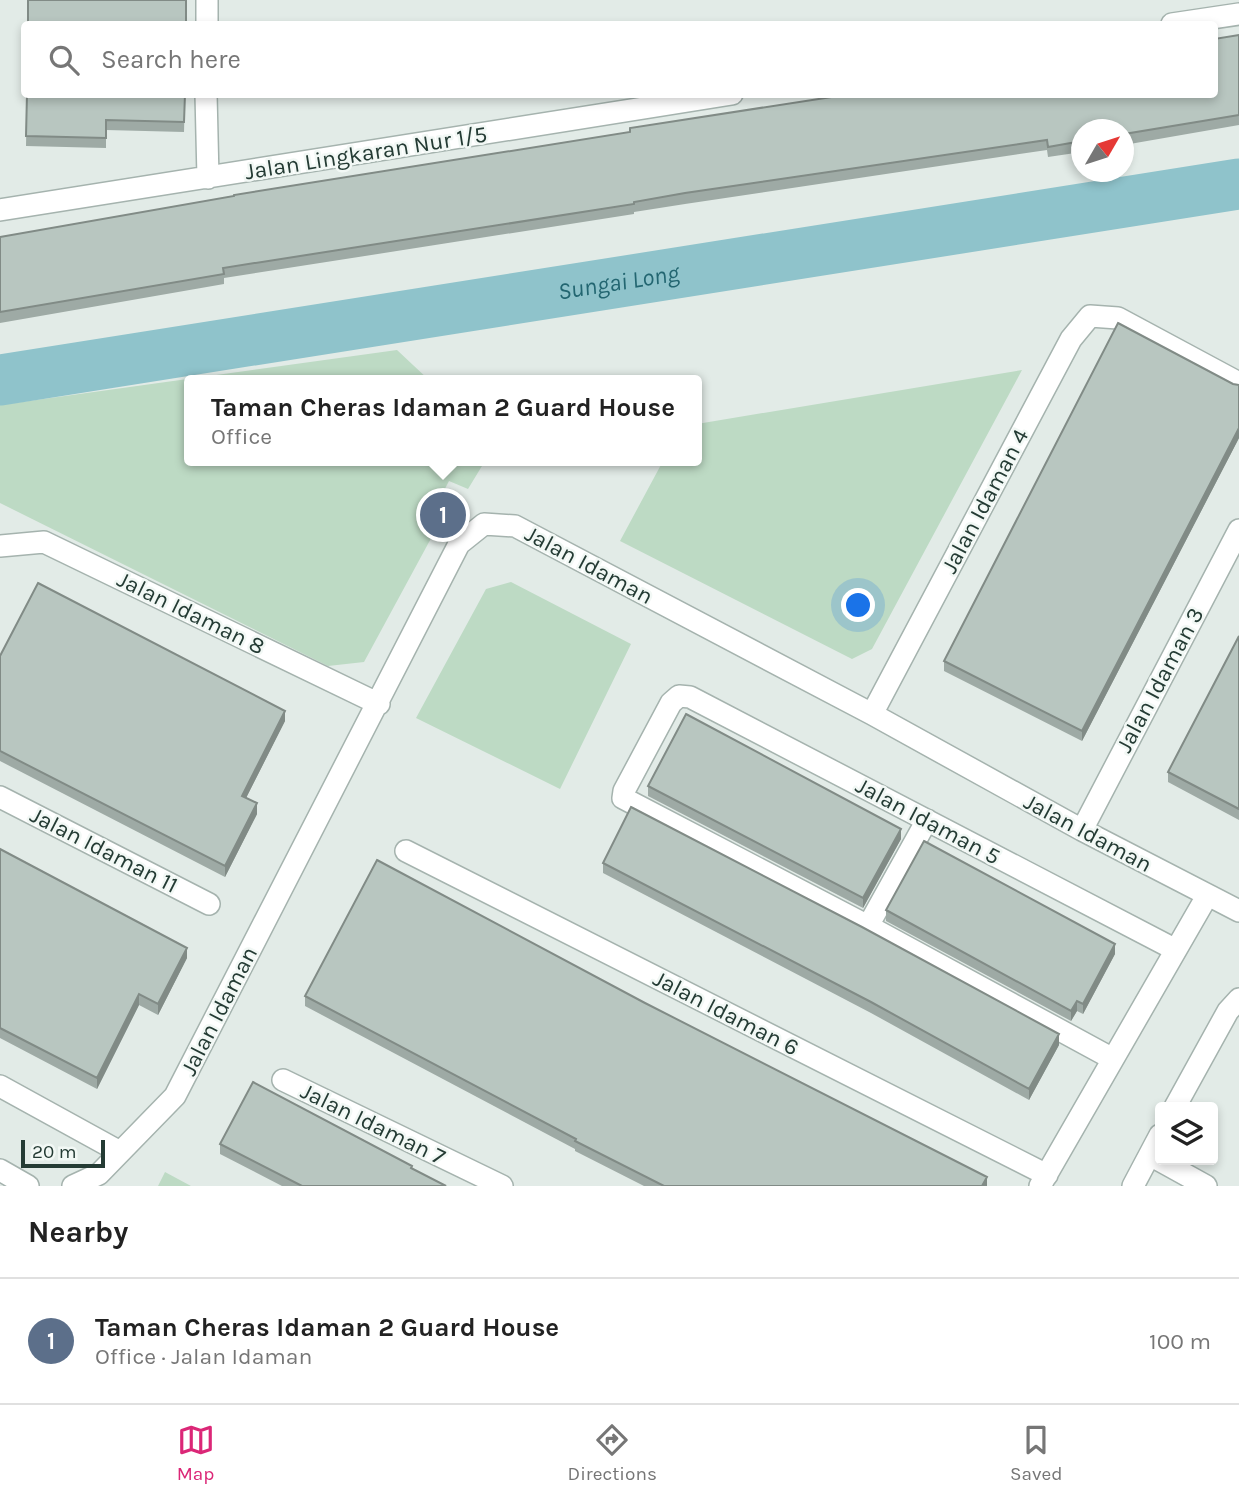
<!DOCTYPE html>
<meta charset="utf-8">
<style>
:root{--surface:#fff;--page:#f6f6f6;--text:#222;--muted:#767676;--line:#e0e0e0;--accent:#db2777}
body{margin:0;font-family:Karla,sans-serif;background:var(--page);color:var(--text)}
.controls{position:absolute;right:21px;bottom:21px;display:grid;overflow:hidden;border-radius:7px;box-shadow:0 4px 10px #0003}
.controls button{width:63px;height:63px;display:grid;place-items:center;padding:0;border:0;border-bottom:2px solid var(--line);background:var(--surface);color:var(--text);font:35px sans-serif}
.compass{position:absolute;left:1071px;top:119px;width:63px;height:63px;border-radius:50%;background:var(--surface);box-shadow:0 4px 10px #0003;rotate:51deg}
.scale{position:absolute;left:21px;bottom:18px;width:84px;box-sizing:border-box;padding-left:7px;border:4px solid #243b34;border-top:0;font-size:19px;line-height:24px;white-space:nowrap;color:#243b34;-webkit-text-stroke:5px #f2f8f5;paint-order:stroke}
.you{position:absolute;left:859px;top:606px;width:24px;height:24px;margin:-18px;border:5px solid #fff;border-radius:50%;background:#1a73e8;box-shadow:0 0 0 10px #1a73e833}
.badge{display:grid;place-items:center;width:46px;height:46px;border-radius:50%;background:var(--accent);color:#fff;font-size:23px;font-weight:700}
.pin{position:absolute;translate:-50% -50%;border:4px solid #fff;box-shadow:0 2px 7px #0006}
.popup{position:absolute;left:184px;top:375px;width:518px;height:91px;box-sizing:border-box;display:grid;place-content:center;border-radius:7px;background:var(--surface);filter:drop-shadow(0 2px 5px #0005);font-size:23px;white-space:nowrap;color:var(--muted)}
.popup b{font-size:26px;color:var(--text)}
.popup::after{content:'';position:absolute;left:50%;top:100%;margin-left:-14px;border:14px solid transparent;border-top-color:var(--surface)}
.list{margin:0;padding:0;list-style:none}
h2{display:flex;justify-content:space-between;align-items:center;height:91px;margin:0;padding:0 28px;font-size:30px}
h2 small{font-size:23px;font-weight:400;color:var(--muted)}
.list li{display:grid;grid-template-columns:46px 1fr auto;gap:21px;align-items:center;box-sizing:border-box;height:126px;padding:0 28px;border-top:2px solid var(--line)}
.list b{display:block;font-size:26px;white-space:nowrap}
.list p{margin:0;font-size:23px;white-space:nowrap;color:var(--muted)}
.list em{font-size:23px;font-style:normal;color:var(--muted)}
.icon{flex:none;width:38px;height:38px;fill:none;stroke:currentColor;stroke-width:2;stroke-linecap:round;stroke-linejoin:round}
.map{position:relative;flex:none;width:1239px;height:1186px;overflow:hidden}
.search{position:absolute;background:var(--surface);box-shadow:0 4px 10px #0003;left:21px;right:21px;top:21px;height:77px;display:flex;align-items:center;gap:18px;box-sizing:border-box;padding:0 24px;border-radius:7px;color:var(--muted);font-size:26px}
.sheet{height:217px;background:var(--surface)}
nav{display:flex;justify-content:space-around;align-items:center;box-sizing:border-box;height:98px;border-top:2px solid var(--line);background:var(--surface);font-size:19px;color:var(--muted)}
nav a{display:grid;justify-items:center;gap:4px}
nav .on{color:var(--accent)}
.map>svg:first-child{display:block}
</style>
<div class="map">
<svg width="1239" height="1186" viewBox="0 0 1239 1186">
<rect width="100%" height="100%" fill="#e2ebe7"/>
<path fill="#bddac4" d="M397,350l32,30h-240v81h296l-17,28 -19,-8 -23,44 9,6 -71,131 -36,4 -328,-163v-98z
M1022,370l-150,279 -20,10 -232,-118 43,-80h34v-37z
M511,582l120,62 -71,145 -144,-71 70,-129z
M165,1172l26,14h-33z"/>
<g fill="none" stroke-linecap="round" stroke-linejoin="round">
<path stroke="#8fc3cb" stroke-width="51" id="s1" d="M0,380l1239,-196"/>
<g stroke="#a5b3ae" stroke-width="24">
<path id="minor" d="M207,24v-24
M1172,24l67,-10
M206,94l2,84
M0,210l732,-116
M0,546l44,-4 335,162
M872,714l199,-375 19,-23 28,2 121,65
M0,797l209,107
M1082,830l157,-300
M406,851l641,324
M868,926l59,-106
M1113,1059l-245,-133 -245,-128 1,-7 47,-88 8,-7 11,1 486,253
M283,1080l219,106
M0,1086l120,66
M1175,1107l53,-96 11,-12
M1150,1155l56,31
M0,1170l28,16
M73,1186l26,-12 76,-78 284,-552 25,-20 31,2 357,188 210,116 157,81
M1040,1186l167,-290
M1133,1186l27,-51"/>
</g>
<use href="#minor" stroke="#fff" stroke-width="21"/>
</g>
<path fill="#9eaaa5" d="M1239,35v90l-115,20v-15h-42v22l-34,5 -1,-7 -362,54 -51,8v2l-410,64v6l-224,39v-86l630,-105v-4l584,-34z
M27,94h158l-1,38 -78,-2v18l-80,-2z
M1233,384l6,1v53l-157,303 -138,-70v-10z
M1239,636v184l-71,-38v-10z
M0,656l285,65 -39,77 11,16 -32,63 -225,-116z
M648,786l253,53 -38,69 -215,-112z
M0,849l187,109 -29,57 -19,-10 -42,84 -97,-51z
M603,863l456,182 -30,55 -158,-87 -268,-140z
M886,910l229,44 -32,60 -6,-3 -6,10 -185,-100z
M305,996l682,190h-343l-69,-35v-2l-270,-143z
M220,1144l192,24 34,18h-164l-62,-32z"/>
<path fill="#818b86" d="M1239,428v10l-157,303v-10z
M285,711v10l-43,85v-10z
M257,803v11l-32,63v-11z
M901,829v10l-38,69v-10z
M1115,944v10l-32,60v-10z
M187,948v10l-29,57v-11z
M139,994v11l-42,84v-11z
M1077,1001v10l-6,10v-10z
M1059,1034v11l-30,55v-11z
M987,1177v9h-5z"/>
<path fill="#b8c6c0" stroke="#818b86" stroke-width="2" d="M28,0h158v24h-158z
M1239,35v80l-115,19v-4h-42v11l-34,6 -1,-7 -362,53 -51,9v2l-411,64 1,6 -224,38v-75l234,-41v-1l396,-63v-4l221,-34h363v-55z
M27,94h158l-1,28 -78,-2v18l-80,-2z
M1118,323l115,61 6,1v43l-157,303 -138,-70z
M38,583l247,128 -43,85 15,7 -32,63 -225,-115v-95z
M1239,636v173l-71,-37z
M686,714l215,115 -38,69 -215,-112z
M631,807l231,120 197,107 -30,55 -158,-87 -268,-139z
M924,841l191,103 -32,60 -6,-3 -6,10 -185,-101z
M0,849l187,99 -29,56 -19,-10 -42,84 -97,-50z
M377,860l268,143 342,174 -5,9h-318l-89,-45 1,-2 -271,-143z
M253,1082l159,84 -1,2 35,18h-144l-82,-42z"/>
<g text-anchor="middle" dominant-baseline="central" stroke-width="5" stroke-linejoin="round" paint-order="stroke">
<g font-size="23" fill="#243b34" stroke="#f2f8f5">
<text transform="translate(366 153) rotate(-9)">Jalan Lingkaran Nur 1/5</text>
<text transform="translate(985 501) rotate(-62)">Jalan Idaman 4</text>
<text transform="translate(589 565) rotate(28)">Jalan Idaman</text>
<text transform="translate(191 613) rotate(26)">Jalan Idaman 8</text>
<text transform="translate(1160 680) rotate(-62)">Jalan Idaman 3</text>
<text transform="translate(928 821) rotate(28)">Jalan Idaman 5</text>
<text transform="translate(1088 833) rotate(28)">Jalan Idaman</text>
<text transform="translate(104 850) rotate(27)">Jalan Idaman 11</text>
<text transform="translate(219 1011) rotate(-63)">Jalan Idaman</text>
<text transform="translate(726 1013) rotate(27)">Jalan Idaman 6</text>
<text transform="translate(373 1124) rotate(26)">Jalan Idaman 7</text>
</g>
<g font-size="24" font-style="italic" fill="#236671" stroke="#f2f8f5">
<text stroke="none"><textPath href="#s1" startOffset="626">Sungai Long</textPath></text>
</g>
</g>
</svg>
<div class="controls">
<button><svg class="icon" aria-label="layers" viewBox="0 0 24 24"><path d="M12 4l9 5-9 5-9-5zM3 14l9 5 9-5"/></svg></button>
</div>
<svg class="compass" viewBox="-18 -18 36 36"><path d="M0-13l5 13h-10z" fill="#e53935"/><path d="M0 13l5-13h-10z" fill="#767676"/></svg>
<div class="scale">20 m</div>
<div class="you"></div>
<div class="pin badge" style="left:443px;top:515px;background:#5c6f8a">1</div>
<div class="popup"><b>Taman Cheras Idaman 2 Guard House</b>Office</div>
<div class="search"><svg class="icon" aria-label="search" viewBox="0 0 24 24"><circle cx="10" cy="10" r="6"/><path d="M15 15l6 6"/></svg>Search here</div>
</div>
<section class="sheet">
<h2>Nearby<small></small></h2>
<ul class="list">
<li><span class="badge" style="background:#5c6f8a">1</span><div><b>Taman Cheras Idaman 2 Guard House</b><p>Office · Jalan Idaman</p></div><em>100 m</em></li>
</ul>
</section>
<nav>
<a class="on"><svg class="icon" aria-label="map" viewBox="0 0 24 24"><path d="M3 6l6-2 6 2 6-2v14l-6 2-6-2-6 2zM9 4v14M15 6v14"/></svg>Map</a>
<a><svg class="icon" aria-label="directions" viewBox="0 0 24 24"><path d="M12 3l9 9-9 9-9-9zM9 14v-3h6M13 9l2 2-2 2"/></svg>Directions</a>
<a><svg class="icon" aria-label="saved" viewBox="0 0 24 24"><path d="M7 4h10v16l-5-4-5 4z"/></svg>Saved</a>
</nav>
